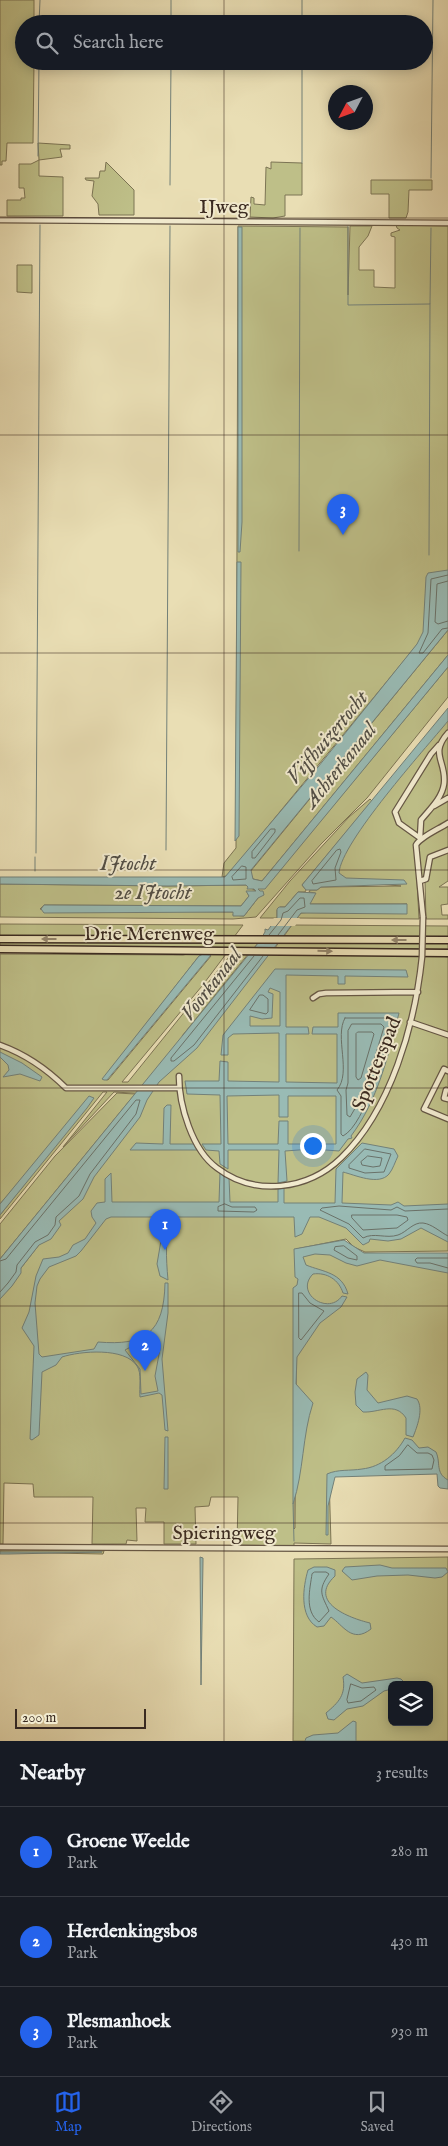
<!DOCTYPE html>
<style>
:root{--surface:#171b24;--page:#242831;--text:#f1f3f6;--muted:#9ea1a6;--line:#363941;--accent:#2563eb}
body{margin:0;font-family:"IM FELL English",serif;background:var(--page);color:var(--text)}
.controls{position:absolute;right:15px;bottom:15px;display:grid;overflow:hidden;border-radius:8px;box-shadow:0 2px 12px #0003}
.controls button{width:45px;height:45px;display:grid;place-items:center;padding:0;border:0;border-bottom:1px solid var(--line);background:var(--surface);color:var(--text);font:25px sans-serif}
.compass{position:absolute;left:328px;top:85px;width:45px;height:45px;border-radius:50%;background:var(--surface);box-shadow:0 2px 12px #0003;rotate:229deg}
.scale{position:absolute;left:15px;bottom:12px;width:131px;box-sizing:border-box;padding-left:5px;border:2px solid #3a2a20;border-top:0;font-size:14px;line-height:18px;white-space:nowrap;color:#3a2a20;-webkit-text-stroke:4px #f1eace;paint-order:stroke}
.you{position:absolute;left:312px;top:1145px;width:18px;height:18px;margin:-12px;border:4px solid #fff;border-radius:50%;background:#1a73e8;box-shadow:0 0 0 8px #1a73e833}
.badge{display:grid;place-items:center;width:32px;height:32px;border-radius:50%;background:var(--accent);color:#fff;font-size:16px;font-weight:700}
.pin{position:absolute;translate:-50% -41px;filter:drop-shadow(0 1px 2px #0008)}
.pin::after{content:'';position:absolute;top:26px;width:18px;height:15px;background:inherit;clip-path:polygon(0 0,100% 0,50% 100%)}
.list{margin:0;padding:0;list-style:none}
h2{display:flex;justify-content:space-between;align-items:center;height:65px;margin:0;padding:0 20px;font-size:21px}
h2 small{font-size:16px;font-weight:400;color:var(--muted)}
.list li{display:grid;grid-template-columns:32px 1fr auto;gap:15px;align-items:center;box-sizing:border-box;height:90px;padding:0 20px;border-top:1px solid var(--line)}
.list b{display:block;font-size:19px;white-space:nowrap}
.list p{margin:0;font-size:16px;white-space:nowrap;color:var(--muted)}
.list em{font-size:16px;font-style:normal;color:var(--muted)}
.icon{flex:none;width:28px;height:28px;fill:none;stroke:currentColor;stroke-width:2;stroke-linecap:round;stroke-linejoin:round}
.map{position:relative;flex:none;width:448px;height:1741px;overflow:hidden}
.search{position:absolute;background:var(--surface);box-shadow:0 2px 12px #0003;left:15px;right:15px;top:15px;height:55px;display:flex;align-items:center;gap:12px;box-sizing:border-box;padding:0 18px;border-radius:28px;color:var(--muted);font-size:19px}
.sheet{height:335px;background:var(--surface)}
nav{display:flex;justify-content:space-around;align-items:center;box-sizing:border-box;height:70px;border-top:1px solid var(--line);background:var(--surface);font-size:14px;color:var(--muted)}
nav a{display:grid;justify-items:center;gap:2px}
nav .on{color:var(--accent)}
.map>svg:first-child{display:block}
</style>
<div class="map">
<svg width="448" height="1741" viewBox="0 0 448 1741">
<rect width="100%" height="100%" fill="#e9deb4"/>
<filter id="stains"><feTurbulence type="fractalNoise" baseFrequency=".004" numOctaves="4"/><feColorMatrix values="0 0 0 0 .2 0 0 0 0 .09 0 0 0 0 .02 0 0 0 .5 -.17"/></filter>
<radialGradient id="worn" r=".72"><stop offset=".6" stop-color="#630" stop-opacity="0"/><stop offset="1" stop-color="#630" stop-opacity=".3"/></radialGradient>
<path fill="#bebf88" stroke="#7c7454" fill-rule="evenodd" d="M0,0h34v24h-10v37h10l-1,82h-26l-1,18h-4v4h-2z
M38,143l32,2v4h-10l2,8 -23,3v16l24,1v39h-56v-16h14v-2h4l-1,-10h-5v-24h12l8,-4z
M106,162l28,28v25h-35l-1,-11 -6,-8 2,-15 -8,-1 -1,-2h14l1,-7h5z
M271,162l31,1v32h-17v21l-12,2 -23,-1 1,-20 3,1v6l11,1 1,-38 5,2z
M371,180h61v10h-23l-1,22 -2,6h-17v-24h-18z
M396,225l52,1v381l-211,257 -11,12 -4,1 2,-14 12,-15 2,-622 110,1v68l2,-69h22l-4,10 -9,11v23h15v17l21,1v-51l-4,-1v-3l9,-3 -3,-2z
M17,265h15v28l-15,-1z
M448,630v25l-186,226 -9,-2 -3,-7z
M448,667v30l-81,101 -46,46 -65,73 -23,2 -233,-2v-33l168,2 78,-1 10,6 -9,1 2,4 -8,10 -197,-1 -4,4 3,1 191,2 -1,3 11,1 14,-18 1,-7 -1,-3h7z
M448,718v163l-9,6h9v17l-7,1 1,10h6v4h-22l-1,-38h-8l2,38 -122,-1 4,-5 106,-9h-98l6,-11 -6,-1 1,-2h7l4,-3 80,-1 -69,-6 16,-40z
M370,799l2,2 -70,84 4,5 -1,2h-7l-13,15h-5l-3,3v8h-17l30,-37 59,-64z
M0,924l243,1 -9,12 -234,-1z
M292,925l156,1v12l-164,-2z
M0,941l259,1 -5,6 -254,-1z
M279,942l169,1v6l-173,-1z
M197,952l29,2 -24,32 -80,96h6l104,-129h17l-67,83 89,-83 136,3 3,-3 8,1 1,2h6l1,-2 22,3v294l-83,1 -11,-5 -8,-8 -50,10 1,16 10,-14 141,5v229l-12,-14 -107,4 2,69 -37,-1v3l-57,-1 1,-48h-27l-2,9 -14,1 1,37h-32v-22h-19l1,-14h-10l1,33 -10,-1 -1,4h-34l1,-47h-59l-1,-13 -29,-1 -1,61h-3v-246l21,-30 72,-93 57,-81 -36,-2 -51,55 44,-55h-4l-103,127v-4l93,-117 -93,106v-250l183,1zM203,954l8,2 -103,124 -5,-1 96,-123zM297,1286l-2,242 -1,1 1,-242z
M117,1093l18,1 -135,165v-35l55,-68z
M1,1550h13l90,1 -1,3 -103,-2z
M448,1557v184h-155l1,-182zM392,1685h37v37h-37z"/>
<path fill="#99bbb5" stroke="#738179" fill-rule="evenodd" d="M238,227h4v295l-2,30h-2z
M237,562h4l-2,274 -4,5z
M448,570v60l-197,240 2,9 9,2 186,-226v12l-183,222h-7l2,2h3l1,4 -6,3 -14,18h-11v-4l-189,1 -3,-4 3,-4 197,1 8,-10 -3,-5h10l-2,-2h-7l1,-2 -2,-2 -78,1 -168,-2v-7h225l93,-110 99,-123 6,-12 3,-55 2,-4z
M448,708v13c-23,28 -107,121 -109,152l7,5 58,2 3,4 -86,3 -4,3h-11l-4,-5z
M298,892l18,1 -6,11h97v10l-106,-1 -104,135 -38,34 -12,18 -7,17 -46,60 -11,22 -24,22 2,4 -10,14 -12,6 -18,23v5l-9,13 -12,13v-40l259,-317 6,-10v-3l3,1 9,-12v-9l2,-2h6z
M203,954l8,1 -104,125h-3l-2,-1 97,-123z
M275,969l131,1 2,7 -63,-1v8h-7v-8l-52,-1v52h22l1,7h-23v48l51,1v-49h-25l1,-7h25v-14h61c-11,43 -21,87 -48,123l1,2 -4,1 -9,12 -27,-2 -27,2 2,30 -9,2 1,-33h-51v19l-8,-5 -1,-13 -13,-1 -4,-6h19l-1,-49 -33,-1 -2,-13h34l1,-20 8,1v19l51,1v-49l-46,1 -5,4v17h-7l2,-20zM270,988l10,4v34h-30v-10l12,3 10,-1 1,-24 -5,-2zM279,1095v22h9v-21h48v48h-48v-23h-9l-1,23h-50l-1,-48z
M0,1052l22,11 20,14 -2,4 -20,-7 -17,3 6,-7 -1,-5 -8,-8z
M89,1096l5,2 -7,10 -87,107v-11z
M167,1105h4l-1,39h24l4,6h-68l6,-7 27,1 1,-36z
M362,1143l32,6 4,7c-3,6 -5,13 -9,18 -10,12 -34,1 -46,-2l-1,31 49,2 7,-3 6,4 44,-2v38l-27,-14 -20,11 -13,2 -18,-2 -1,3 -6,3 -17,-17 -27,-11h-9l-8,17 -7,3 -1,-20h-123c-6,22 -5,40 -3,63l-8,-4 -3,-12 8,-47h-54l-5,2 -25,32 -5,5 -27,11 -9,12 -3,7 -2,17 4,51 3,3 52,-8 4,-7c47,4 66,-9 67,-59h3v30l-6,46 6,72 -3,-1 -3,-35 -3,-2 -19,4c-1,-9 2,-24 -3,-31 -12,-19 -57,-15 -75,-9l-6,8 -14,7 -3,63 -7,5 -2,-1 4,-93 -12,-18 7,-16 7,-36 7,-17 16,-2 9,-4 5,-8 12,-6 11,-16 -4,-6 -1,-6 6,-8 8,-1v-23l6,-6 1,29h107l1,-30 9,6 1,24h48v-13l6,-1v15h51l1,-34zM151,1336l7,3 2,10 -5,27 3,15 -17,3 -1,-25 -15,-19z
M344,1240l20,13h84v20l-68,-13 -23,6 -11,-3 -16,-8 -15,-1 -12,3 3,8c17,7 36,7 42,29l-5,-1c-4,-13 -16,-21 -30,-19 -19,19 15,42 29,22l5,1 -6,10 -21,16 -23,34 -1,27 17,19c-11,33 -9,68 -20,101v-216l4,-3 1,-6 -3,-2 -1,-28z
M366,1372l2,3 -1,15 11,13 29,-7 10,3c7,10 0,28 -4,38l-7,-2v-17c-11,-17 -27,-5 -43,-6l-7,-7 -1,-13 2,-13z
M165,1437h3v52h-4z
M405,1438l7,2 7,8 9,-1 8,5c5,11 -1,21 12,28v9l-8,-1 -2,-2 -1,-12 -102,3 -7,29v29h-2l1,-61c11,-5 23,-3 35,-5 19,-2 34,-15 43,-31z
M0,1552h102l-93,2h-9z
M200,1557l3,1v3l-2,124z
M380,1565l12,3h54l2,4 -6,5 -7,1 -27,-3 -31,1 -25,4 -10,-9 3,-4z
M314,1567h13l8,3v6c-28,26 14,42 35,47l1,6c-19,15 -28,-4 -40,-12l-7,9 -7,1c-18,-11 -14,-40 -9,-57z
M347,1674l15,9 35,-5 4,1 5,5 -14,1v4l-8,2 -21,15 -16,3 -13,11 -6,-1 -2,-6c13,-11 20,-18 17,-36z
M353,1721l3,1v19h-51l1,-3 7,-3 25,-2z"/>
<path fill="#e9deb4" d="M274,918h26l-5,8h-27z"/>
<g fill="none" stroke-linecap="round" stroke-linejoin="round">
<path stroke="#6a726a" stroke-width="1" d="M448,575l-17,4 -3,54 -9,20h4l19,-24 6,-1
M448,581l-11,3 -2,38 3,2 10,-3
M271,829h4v3l-20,26h-3v-6z
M337,850l3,-1 1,3 -6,16 1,12 -23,4 -1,-3z
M242,866l4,1v12l-13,1 -1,-3z
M269,935l12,-15 2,-7 5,-2 12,-13h4l1,9 -8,3 -19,25
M254,956l-83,102v3h3l20,-16 69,-89
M260,995h3l5,4v13l-2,2 -16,-4z
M345,1018h45l2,2c-6,26 -26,104 -49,116l-2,-2v-38l-4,-6c15,-18 -3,-53 8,-72z
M352,1024h29l3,3 -20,66 -14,24 -3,-2 -1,-25 2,-7v-52z
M358,1032h14l2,2 -13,44 -3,2 -2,-3v-43z
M365,1149l26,5 -7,18 -19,1 -16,-5v-3z
M368,1156l14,2 -2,8 -7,1 -11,-2 -1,-3z
M225,1204l7,3h23l2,3 -3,2 -36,-1v-4z
M448,1209l-43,2 -8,-4 -6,3 -52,-4 -17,2 -2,2 29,14 14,14c11,-6 23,1 35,-3 9,-3 15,-13 25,-12 9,1 17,9 25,13
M352,1215h45l10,2 1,3 -11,8 -34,2 -11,-12z
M344,1246l13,10v4l-9,-2 -14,-8 1,-3z
M448,1258h-31l-2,2 2,3h13l18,5
M0,1261l6,-2 130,-159h4l-4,14 -46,60 -11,22 -23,21 -1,8 -7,10 -13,7 -18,23 -1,7 -8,11 -8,9
M299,1293h3l8,10 14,8 -23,29 -2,-2z
M408,1445l9,8h11l4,2 2,5 -2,9 -47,1v-4l14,-10z
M315,1572h11l3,2c-12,17 -7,21 0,37l-10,11c-15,-11 -9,-33 -7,-48z
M351,1684l11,4 12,-1 2,3 -15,11 -13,2 -1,-3z"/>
<path stroke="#738179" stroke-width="1" d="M39,24l1,-24
M171,24v-24
M302,24v-24
M38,156l1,-95
M302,163v-102
M431,178l2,-178
M170,185l1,-124
M348,226v79l82,-1 1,-76
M299,551l1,-323
M429,555l1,-251
M166,850l4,-624
M36,853l4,-628
M35,871v-14
M293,1504l1,37"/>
<g stroke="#665745" stroke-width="7">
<path id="minor" d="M0,220l448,3
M434,806l14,-8
M420,838l-21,-15 -4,-11 36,-58 8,-9
M420,838l1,-18c9,-11 21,-22 23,-36 3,-22 -15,-30 4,-51
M420,881l6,-2 4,-22 18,-7
M423,917l-7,-72c4,-8 23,-16 32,-22
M313,998l6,-4 7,-1 92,-1
M410,1022l38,13
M0,1045c25,9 47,24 66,43h113
M448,1071l-4,-2 -20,40 24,10
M179,1076c0,29 13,74 38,92 38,29 91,22 124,-10 50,-48 74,-134 81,-201
M446,1090l-2,8 4,1
M0,1547l448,2"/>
</g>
<g stroke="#3a2a20" stroke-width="9">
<path id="highway" d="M0,939l448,1
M0,949l448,4"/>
</g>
<use href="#minor" stroke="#f1eace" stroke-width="4.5"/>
<use href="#highway" stroke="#e9deb4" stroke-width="6"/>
<g stroke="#665745" stroke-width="7" stroke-linecap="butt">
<path id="minor-bridge" d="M422,957l1,-40"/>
</g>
<use href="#minor-bridge" stroke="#f1eace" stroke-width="4.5"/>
</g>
<defs><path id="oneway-solid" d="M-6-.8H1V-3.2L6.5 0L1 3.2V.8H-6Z" transform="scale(1.25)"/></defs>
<g fill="#92846a">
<use href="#oneway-solid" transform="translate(49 939) rotate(-180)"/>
<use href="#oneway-solid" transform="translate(399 940) rotate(-180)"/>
<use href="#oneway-solid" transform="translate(325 951) rotate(1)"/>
</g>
<path fill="none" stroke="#3a2a20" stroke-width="1" stroke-opacity="0.55" d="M224,0v24M224,61v1680M0,218h448M0,435h448M0,653h448M0,870h448M0,1088h448M0,1306h448M0,1523h448"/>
<g text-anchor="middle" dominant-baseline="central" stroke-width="4" stroke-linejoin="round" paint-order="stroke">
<g font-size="20" fill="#3a2a20" stroke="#f1eace">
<text x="224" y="207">IJweg</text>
<text x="149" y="934">Drie Merenweg</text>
<text transform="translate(377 1064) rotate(-68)">Spotterspad</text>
<text x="224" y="1533">Spieringweg</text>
</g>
<g font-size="21" font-style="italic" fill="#524e45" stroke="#f1eace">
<text transform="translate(328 738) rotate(-50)">Vijfhuizertocht</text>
<text transform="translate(341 766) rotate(-51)">Achterkanaal</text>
<text x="128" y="864">IJtocht</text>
<text x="153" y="893">2e IJtocht</text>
<text transform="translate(212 985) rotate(-52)">Voorkanaal</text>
</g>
</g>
<rect width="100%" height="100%" filter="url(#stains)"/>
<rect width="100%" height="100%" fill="url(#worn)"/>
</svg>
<div class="controls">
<button><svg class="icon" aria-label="layers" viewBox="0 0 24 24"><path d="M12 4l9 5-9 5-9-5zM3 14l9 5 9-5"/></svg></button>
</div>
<svg class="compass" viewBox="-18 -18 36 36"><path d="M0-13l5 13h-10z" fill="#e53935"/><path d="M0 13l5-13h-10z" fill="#9ea1a6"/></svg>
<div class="scale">200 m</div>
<div class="you"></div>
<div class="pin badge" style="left:165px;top:1250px">1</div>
<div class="pin badge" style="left:145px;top:1371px">2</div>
<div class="pin badge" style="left:343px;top:535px">3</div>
<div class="search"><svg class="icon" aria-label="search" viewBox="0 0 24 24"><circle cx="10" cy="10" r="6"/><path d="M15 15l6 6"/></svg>Search here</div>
</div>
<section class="sheet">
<h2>Nearby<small>3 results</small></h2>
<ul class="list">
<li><span class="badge">1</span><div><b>Groene Weelde</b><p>Park</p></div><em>280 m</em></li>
<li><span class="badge">2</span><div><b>Herdenkingsbos</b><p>Park</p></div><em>430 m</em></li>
<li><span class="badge">3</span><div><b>Plesmanhoek</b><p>Park</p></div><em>930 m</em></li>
</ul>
</section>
<nav>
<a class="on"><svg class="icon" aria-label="map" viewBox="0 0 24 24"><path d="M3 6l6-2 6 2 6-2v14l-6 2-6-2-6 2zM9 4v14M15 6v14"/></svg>Map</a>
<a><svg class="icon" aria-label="directions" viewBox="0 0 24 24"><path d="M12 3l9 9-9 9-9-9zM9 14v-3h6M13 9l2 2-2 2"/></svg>Directions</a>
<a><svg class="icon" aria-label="saved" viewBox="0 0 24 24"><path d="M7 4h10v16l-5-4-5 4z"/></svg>Saved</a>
</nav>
